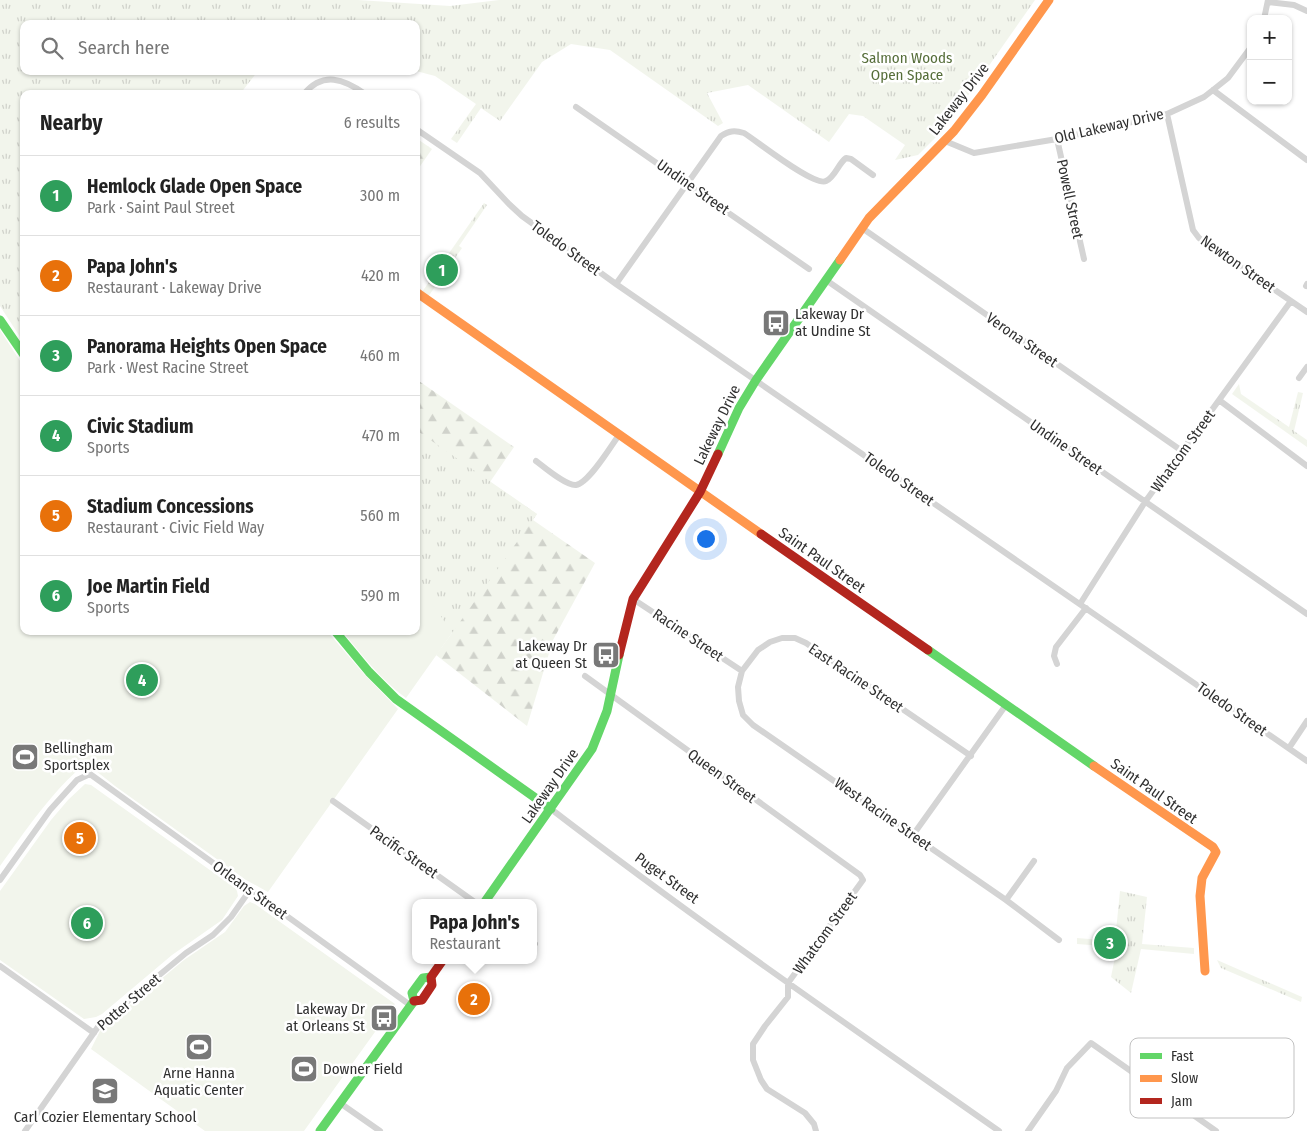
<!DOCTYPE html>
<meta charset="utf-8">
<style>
:root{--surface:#fff;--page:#f6f6f6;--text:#222;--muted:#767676;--line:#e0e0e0;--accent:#d93025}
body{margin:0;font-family:"Fira Sans Condensed",sans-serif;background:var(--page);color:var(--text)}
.controls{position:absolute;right:15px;top:15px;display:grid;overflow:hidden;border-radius:10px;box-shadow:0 1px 4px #0004}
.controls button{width:45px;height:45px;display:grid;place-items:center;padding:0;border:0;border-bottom:1px solid var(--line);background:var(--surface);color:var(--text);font:25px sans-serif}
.you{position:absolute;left:705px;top:538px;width:18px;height:18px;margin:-12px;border:4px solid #fff;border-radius:50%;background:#1a73e8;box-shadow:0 0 0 8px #1a73e833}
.badge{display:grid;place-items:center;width:32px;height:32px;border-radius:50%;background:var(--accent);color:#fff;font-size:16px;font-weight:700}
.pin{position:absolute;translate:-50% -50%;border:2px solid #fff;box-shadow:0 1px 5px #0006}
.popup{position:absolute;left:412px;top:899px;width:125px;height:65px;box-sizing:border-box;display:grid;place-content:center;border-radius:10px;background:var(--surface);filter:drop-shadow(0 1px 4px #0005);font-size:16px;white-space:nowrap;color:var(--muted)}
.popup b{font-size:19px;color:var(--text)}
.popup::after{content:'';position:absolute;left:50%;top:100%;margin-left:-10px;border:10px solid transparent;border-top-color:var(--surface)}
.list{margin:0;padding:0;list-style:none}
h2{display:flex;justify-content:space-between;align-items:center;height:65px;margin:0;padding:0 20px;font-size:21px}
h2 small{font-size:16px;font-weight:400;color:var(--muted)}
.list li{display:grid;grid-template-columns:32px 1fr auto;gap:15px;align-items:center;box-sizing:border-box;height:80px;padding:0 20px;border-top:1px solid var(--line)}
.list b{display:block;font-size:19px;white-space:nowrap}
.list p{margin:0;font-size:16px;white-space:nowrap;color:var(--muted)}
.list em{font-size:16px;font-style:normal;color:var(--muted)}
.icon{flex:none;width:28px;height:28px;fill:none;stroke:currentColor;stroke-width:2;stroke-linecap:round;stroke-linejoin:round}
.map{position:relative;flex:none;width:1307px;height:1131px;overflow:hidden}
.search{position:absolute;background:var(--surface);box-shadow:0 1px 4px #0004;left:20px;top:20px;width:400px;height:55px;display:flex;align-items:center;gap:12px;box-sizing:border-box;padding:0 18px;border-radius:10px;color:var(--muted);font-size:19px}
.panel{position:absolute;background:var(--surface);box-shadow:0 1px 4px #0004;left:20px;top:90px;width:400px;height:545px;border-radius:10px}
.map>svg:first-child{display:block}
</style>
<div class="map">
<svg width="1307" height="1131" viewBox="0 0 1307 1131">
<defs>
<pattern id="forest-firs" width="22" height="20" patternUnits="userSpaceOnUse" patternTransform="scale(1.25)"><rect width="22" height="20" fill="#f2f5ec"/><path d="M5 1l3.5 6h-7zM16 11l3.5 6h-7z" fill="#d0d2cb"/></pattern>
<pattern id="park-tufts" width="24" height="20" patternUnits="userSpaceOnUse" patternTransform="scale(1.25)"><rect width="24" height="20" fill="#f2f5ec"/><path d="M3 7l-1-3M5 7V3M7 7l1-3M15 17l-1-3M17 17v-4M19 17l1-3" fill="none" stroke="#d0d2cb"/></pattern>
</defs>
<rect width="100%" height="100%" fill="#fff"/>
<path fill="url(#forest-firs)" d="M416,138l16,11 -16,23z
M416,379l98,68 -24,35 47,32 -4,6 62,43 -42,77 -26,86 -91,-71 16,-22 -36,-31z"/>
<path fill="url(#park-tufts)" d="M0,0h358l92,6 49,-6h536l-89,127 -28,28 -23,5 10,-15 -42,-29 -14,-2 -20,28 -81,-57 -41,8 16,30 -5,3 -108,-76 -39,-6 -29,18 -42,59 -19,-13 -24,35 -6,-4 25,-35 -41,-28 -19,-5v-47h-392v47h234l-18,23h-216v249l-24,-37z
M484,203l3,2 -28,41 3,2 -34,49 -6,-5z
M1239,384l2,10 48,33 9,-35 5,1 -9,38 13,9v7l-75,-53z
M416,430l121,84 -85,119 -36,-53z
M1120,891l27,6 -5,47 52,4v6l-53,-5 -10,44 -20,-16 6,-30 -40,-3v-6l38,3z
M1217,960l85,37 -1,5 -80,-34z"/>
<path fill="#f2f5ec" d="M0,330l24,37v264h303l37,43 34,35 -130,183 -22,-12 -131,-94 -29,-23c-34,28 -60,67 -86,103z
M416,580l36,53 -46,65c-25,-18 -44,-43 -64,-67h74z
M85,784l6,1 144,103 2,3 1,5 -16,24 -50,35 -70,59 -6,3 -12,2 -84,-59v-69l51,-71 17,-20z
M250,902l5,2 140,100 -91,127h-99l-114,-82 10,-20 83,-69 41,-28 19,-26z"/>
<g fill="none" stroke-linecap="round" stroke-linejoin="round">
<path stroke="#d4d4d4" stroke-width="6" d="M1268,2l26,3 13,6
M1264,19l4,-19
M1213,90l94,70
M304,94c19,-23 40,-15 61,0
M576,107l233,162
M1167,114l26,116 6,8 108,74
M416,129l64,44 29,31 13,12 94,68 691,477
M1057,139l27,120
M945,141l29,12 83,-14 110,-25 37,-17 9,-7 15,-12 23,-31
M862,228l320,223
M826,280l481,334
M616,284l105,-148c8,-5 13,-6 23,-3 13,8 70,54 82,48 9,-4 12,-17 20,-23l5,1 22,16
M1306,286l1,-2
M1299,378l8,-11
M1219,400l88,66
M536,461c8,6 30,25 40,24 13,-2 35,-39 43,-50
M633,599l109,72
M1080,604l65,-102 146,-201
M1057,664l-3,-8 2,-9 30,-39
M585,676l275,199 3,5 -75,103v14l-23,29 -12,18v16l8,20 6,9 38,24 9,11 2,7
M1289,748l18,-27
M971,756l-165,-113 -11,-5h-13l-12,4 -12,8 -16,21 -4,16 1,14 4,14 10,10 253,175 53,40
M333,801l143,102
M551,809c146,112 297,216 448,322
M913,835l93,-130
M0,880l50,-70 27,-30 13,-6 320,231
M1006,900l28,-39
M533,943l2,1
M0,966l94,67
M340,1103l40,28
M25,1131l75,-107 86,-71 27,-18 18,-18 19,-27
M1028,1131l28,-40 11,-23 24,-25 125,88"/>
<path stroke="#63d668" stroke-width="9" d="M0,320l24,35
M718,454l21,-46 17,-28 84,-120
M335,631l34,41 27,27 155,110
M928,650l166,116
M484,903l108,-154 15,-38 12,-56
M320,1131l94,-130 -2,-8 11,-15 8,-1"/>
<path stroke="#ff974d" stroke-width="9" d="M840,260l29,-42 85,-87 28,-36 67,-95
M416,292l345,242
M1094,766l119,81 3,5 -14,26 -2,18 5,75"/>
<path stroke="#b3261e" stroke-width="9" d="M761,534l167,116
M619,655l14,-56 67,-107 18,-38
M414,1001l8,-1 10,-15 -1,-8 12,-17"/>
</g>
<defs>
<g id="bus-square" transform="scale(1.4375)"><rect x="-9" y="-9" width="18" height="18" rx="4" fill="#787878" stroke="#fff"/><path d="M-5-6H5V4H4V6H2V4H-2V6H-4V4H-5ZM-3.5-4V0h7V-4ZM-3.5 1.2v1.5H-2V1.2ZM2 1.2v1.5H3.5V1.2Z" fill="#fff"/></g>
<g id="stadium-square" transform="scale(1.4375)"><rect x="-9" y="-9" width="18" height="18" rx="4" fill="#787878" stroke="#fff"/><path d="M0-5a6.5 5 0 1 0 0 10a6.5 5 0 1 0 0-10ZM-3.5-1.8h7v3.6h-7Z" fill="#fff"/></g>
<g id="school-square" transform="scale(1.4375)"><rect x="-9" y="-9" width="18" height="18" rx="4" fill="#787878" stroke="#fff"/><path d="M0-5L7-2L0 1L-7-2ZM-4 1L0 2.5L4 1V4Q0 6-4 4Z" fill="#fff"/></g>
</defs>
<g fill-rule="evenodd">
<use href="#bus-square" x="776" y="323"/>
<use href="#bus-square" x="606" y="655"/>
<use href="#stadium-square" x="25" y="757"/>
<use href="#bus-square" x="384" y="1018"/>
<use href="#stadium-square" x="199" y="1047"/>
<use href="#stadium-square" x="304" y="1069"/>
<use href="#school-square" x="105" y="1091"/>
</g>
<g text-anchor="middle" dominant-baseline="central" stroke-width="5" stroke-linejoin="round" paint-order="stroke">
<g font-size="15" fill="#566e3a" stroke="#fff">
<text x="907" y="58">Salmon Woods<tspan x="907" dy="17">Open Space</tspan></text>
</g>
<g font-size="15" fill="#303030" stroke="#fff">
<text transform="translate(959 99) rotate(-52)">Lakeway Drive</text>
<text transform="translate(1109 126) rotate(-13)">Old Lakeway Drive</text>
<text transform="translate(693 187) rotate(35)">Undine Street</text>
<text transform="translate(1070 199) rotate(78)">Powell Street</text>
<text transform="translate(566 248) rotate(36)">Toledo Street</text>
<text transform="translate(1238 264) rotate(35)">Newton Street</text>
<text transform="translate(1022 340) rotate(35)">Verona Street</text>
<text transform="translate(717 425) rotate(-64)">Lakeway Drive</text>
<text transform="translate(1066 447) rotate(35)">Undine Street</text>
<text transform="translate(1183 451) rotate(-54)">Whatcom Street</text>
<text transform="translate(899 479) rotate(35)">Toledo Street</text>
<text transform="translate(822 560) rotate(35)">Saint Paul Street</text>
<text transform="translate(688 635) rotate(34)">Racine Street</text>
<text transform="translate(856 678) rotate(34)">East Racine Street</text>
<text transform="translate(1232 709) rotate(35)">Toledo Street</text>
<text transform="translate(722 776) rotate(36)">Queen Street</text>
<text transform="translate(550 786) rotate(-55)">Lakeway Drive</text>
<text transform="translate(1154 791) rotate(35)">Saint Paul Street</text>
<text transform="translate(883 814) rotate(35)">West Racine Street</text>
<text transform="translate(404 852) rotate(35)">Pacific Street</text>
<text transform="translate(667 878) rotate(36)">Puget Street</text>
<text transform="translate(250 890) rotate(36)">Orleans Street</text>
<text transform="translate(825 933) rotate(-54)">Whatcom Street</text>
<text transform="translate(129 1002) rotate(-41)">Potter Street</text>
</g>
<g font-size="15" fill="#303030" stroke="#fff" text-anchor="start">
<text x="795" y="314">Lakeway Dr<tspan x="795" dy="17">at Undine St</tspan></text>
<text x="587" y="646" text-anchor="end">Lakeway Dr<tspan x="587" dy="17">at Queen St</tspan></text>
<text x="44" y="748">Bellingham<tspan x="44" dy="17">Sportsplex</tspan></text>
<text x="365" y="1009" text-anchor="end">Lakeway Dr<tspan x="365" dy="17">at Orleans St</tspan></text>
<text x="323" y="1069">Downer Field</text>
<text x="199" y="1073" text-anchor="middle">Arne Hanna<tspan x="199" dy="17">Aquatic Center</tspan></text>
<text x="105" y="1117" text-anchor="middle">Carl Cozier Elementary School</text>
</g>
</g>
<rect x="1130" y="1038" width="164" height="80" rx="8" fill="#fff" stroke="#c1c1c1" stroke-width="1"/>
<rect x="1140" y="1053" width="22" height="6" fill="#63d668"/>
<rect x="1140" y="1075" width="22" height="7" fill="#ff974d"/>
<rect x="1140" y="1098" width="22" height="6" fill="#b3261e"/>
<g font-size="14" fill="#303030">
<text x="1171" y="1061">Fast</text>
<text x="1171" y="1083">Slow</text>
<text x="1171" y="1106">Jam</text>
</g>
</svg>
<div class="controls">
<button>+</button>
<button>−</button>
</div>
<div class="you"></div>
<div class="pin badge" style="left:442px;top:270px;background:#2e9e5b">1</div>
<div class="pin badge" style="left:474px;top:999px;background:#e8710a">2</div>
<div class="popup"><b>Papa John's</b>Restaurant</div>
<div class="pin badge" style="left:1110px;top:943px;background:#2e9e5b">3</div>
<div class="pin badge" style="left:142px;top:680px;background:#2e9e5b">4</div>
<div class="pin badge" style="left:80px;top:838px;background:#e8710a">5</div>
<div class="pin badge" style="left:87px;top:923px;background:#2e9e5b">6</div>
<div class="search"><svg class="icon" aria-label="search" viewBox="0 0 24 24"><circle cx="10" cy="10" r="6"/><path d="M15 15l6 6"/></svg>Search here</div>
<section class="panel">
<h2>Nearby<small>6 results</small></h2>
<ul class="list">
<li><span class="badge" style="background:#2e9e5b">1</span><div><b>Hemlock Glade Open Space</b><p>Park · Saint Paul Street</p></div><em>300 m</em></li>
<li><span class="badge" style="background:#e8710a">2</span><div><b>Papa John's</b><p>Restaurant · Lakeway Drive</p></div><em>420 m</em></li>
<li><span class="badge" style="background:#2e9e5b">3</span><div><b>Panorama Heights Open Space</b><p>Park · West Racine Street</p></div><em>460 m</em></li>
<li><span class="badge" style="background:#2e9e5b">4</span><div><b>Civic Stadium</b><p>Sports</p></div><em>470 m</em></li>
<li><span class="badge" style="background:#e8710a">5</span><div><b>Stadium Concessions</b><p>Restaurant · Civic Field Way</p></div><em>560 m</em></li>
<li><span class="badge" style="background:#2e9e5b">6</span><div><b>Joe Martin Field</b><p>Sports</p></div><em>590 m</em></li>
</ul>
</section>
</div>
